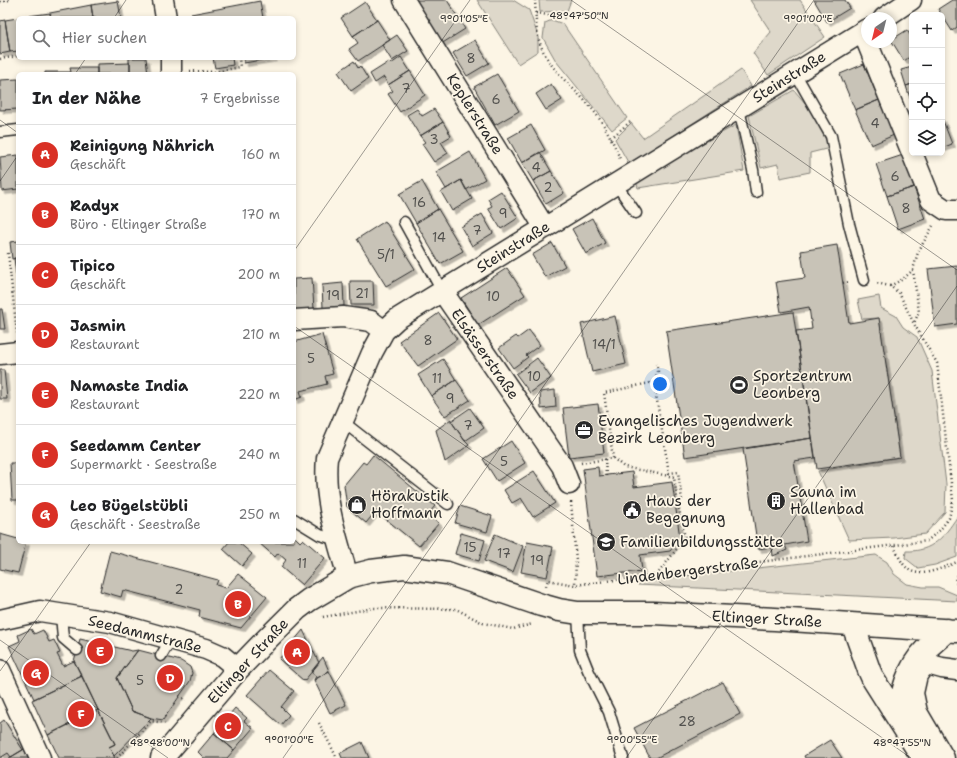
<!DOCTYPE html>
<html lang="de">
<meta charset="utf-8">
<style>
:root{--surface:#fff;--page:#f2f2f2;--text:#202124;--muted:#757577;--line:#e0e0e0;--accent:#d93025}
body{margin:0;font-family:"Shantell Sans",sans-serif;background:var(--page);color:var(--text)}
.controls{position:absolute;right:12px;top:12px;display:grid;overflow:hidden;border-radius:6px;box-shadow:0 2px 6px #0003}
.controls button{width:36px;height:36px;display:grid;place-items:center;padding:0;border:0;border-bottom:1px solid var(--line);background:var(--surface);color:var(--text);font:20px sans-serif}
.compass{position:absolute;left:861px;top:12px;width:36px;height:36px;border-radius:50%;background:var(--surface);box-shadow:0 2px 6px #0003;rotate:215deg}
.you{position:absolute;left:660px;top:384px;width:14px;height:14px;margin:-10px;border:3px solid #fff;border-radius:50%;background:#1a73e8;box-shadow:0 0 0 6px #1a73e833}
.badge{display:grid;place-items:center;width:26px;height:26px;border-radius:50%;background:var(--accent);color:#fff;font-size:13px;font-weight:700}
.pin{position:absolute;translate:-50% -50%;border:2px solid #fff;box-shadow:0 1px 4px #0006}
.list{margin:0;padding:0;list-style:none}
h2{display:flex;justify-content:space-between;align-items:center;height:52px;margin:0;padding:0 16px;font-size:17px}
h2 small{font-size:13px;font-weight:400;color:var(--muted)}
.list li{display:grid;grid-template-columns:26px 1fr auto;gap:12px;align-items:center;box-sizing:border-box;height:60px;padding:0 16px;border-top:1px solid var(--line)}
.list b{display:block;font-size:15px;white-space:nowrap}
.list p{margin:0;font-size:13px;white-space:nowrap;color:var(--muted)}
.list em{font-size:13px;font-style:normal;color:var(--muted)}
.icon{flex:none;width:22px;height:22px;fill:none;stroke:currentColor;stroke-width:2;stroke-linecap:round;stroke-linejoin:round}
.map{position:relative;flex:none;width:957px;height:758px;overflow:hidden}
.search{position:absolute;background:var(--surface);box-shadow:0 2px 6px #0003;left:16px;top:16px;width:280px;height:44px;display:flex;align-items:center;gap:10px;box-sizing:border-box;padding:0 14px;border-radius:6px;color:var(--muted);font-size:15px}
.panel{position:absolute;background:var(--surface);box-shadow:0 2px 6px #0003;left:16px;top:72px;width:280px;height:472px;border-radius:6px}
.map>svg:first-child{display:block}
</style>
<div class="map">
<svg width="957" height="758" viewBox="0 0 957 758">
<defs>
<filter id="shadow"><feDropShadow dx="3.5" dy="3.5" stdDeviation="0" flood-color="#0004"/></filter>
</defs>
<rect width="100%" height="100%" fill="#fcf5e5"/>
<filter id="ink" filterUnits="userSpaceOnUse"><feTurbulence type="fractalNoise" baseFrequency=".025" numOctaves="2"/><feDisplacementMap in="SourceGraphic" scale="8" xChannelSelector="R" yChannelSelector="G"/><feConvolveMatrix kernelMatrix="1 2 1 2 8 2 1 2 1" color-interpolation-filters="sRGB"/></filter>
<g filter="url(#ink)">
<path fill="#ded8ca" stroke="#84827a" d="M477,0h36l16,10 9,26v15l-20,13z
M539,0h32l-4,11 -27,1z
M750,0h50l25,37 -57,38 -15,-22 18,-21z
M552,20l11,4 64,94 -15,12 -56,-69 -13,-23 2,-15z
M741,70l10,16 -122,78 -14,-25 16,-16 12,15z
M794,90l17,20 19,38 -20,5v19l-30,6 -2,-14 -17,4 -12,-52z
M736,125l8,46 -106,17 -2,-8z
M879,296l2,12 15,8 7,11 14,10 15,34 14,113 -1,28 -20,22 -31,4 -45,2 -31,-69 82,-14 -21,-139 -17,1 -4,-19z
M957,517v40l-22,8 -17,3 -13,-10 1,-7c26,1 38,-14 51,-34z
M876,555l11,7 7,12 13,10 16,3h15l19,8v6l-319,-16 1,-4z"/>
<path fill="#c8c3b7" stroke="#2b2b2b" filter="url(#shadow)" d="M415,0h32l18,29 -24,15z
M814,0h31l5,8 -23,14z
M952,0h5v27l-5,4 -14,-22z
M118,1l3,17h-28l-2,-13z
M260,1l3,17h-71l-1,-4z
M365,2l12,18 -24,16 -12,-18z
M91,5l2,13h-42l-1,-5z
M50,13l1,5h-23v-2z
M18,18v33l-8,1 -5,-32z
M5,20l5,32 -10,2v-33z
M377,20l13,20 -32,21 -9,-12 9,-6 -5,-7z
M907,30l5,8v17l-8,6 -13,-21z
M397,35l11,16 -16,10 -10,-16z
M475,40l14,23 -22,13 -14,-23z
M401,57l9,14 -22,14 -4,-8 -9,6 -5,-9 19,-12 2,2z
M129,58h17l2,16h-18v-11h-1z
M213,58h19l1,7 -18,3z
M244,58h29l-29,5z
M354,61l4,7 2,-2 8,13 -17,12 -13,-19z
M130,63v11h-33v-10z
M864,64l15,36 -24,10 -15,-36z
M912,67v17l-6,2 -5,-16z
M70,68h27v6h-52v-2h26z
M410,71l15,24 -25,17 -12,-18 5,-3 -5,-6z
M497,74l22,37 -24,14 -21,-38z
M18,79v30l-18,1v-30z
M551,84l11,16 -16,10 -10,-16z
M912,84v17h-1l-5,-15z
M879,100l15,35 -23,10 -16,-35z
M417,109l5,7 12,-7 9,13 -23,14 -13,-21z
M942,118l10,26 -10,4z
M443,122l8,14 -10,6 7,11 -14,9 -12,-18 3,-2 -5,-6z
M531,125l14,25 -23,13 -14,-25z
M470,152l15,27 -19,11 -5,-10 -15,9 -10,-17z
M540,152l11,19 -18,10 -11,-18z
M18,155v34l-16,2 -2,-34z
M903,155l11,32 -27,9 -11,-32z
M551,171l13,22 -18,11 -13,-23z
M461,180l11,19 -20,12 -11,-19z
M422,181l16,28 -22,14 -17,-29z
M914,187l11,32 -27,10 -11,-33z
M501,191l17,27 -17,11 -13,-21 4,-2 -4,-7z
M438,209l25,42 -23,13 -24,-41z
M482,214l11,19 -21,13 -11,-19z
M592,218l13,25 -19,11 -14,-25z
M385,221l30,48 -29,17 -29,-47z
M18,241v17l-6,1 -2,-17z
M552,243l13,23 -20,11 -13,-22z
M837,245l12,78 30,-5 21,139 -83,12 -21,-138 16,-2 -3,-22 -28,5 -5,-30 29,-4 -4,-27z
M14,258h4v16h-2z
M957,266v58l-22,3 -7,-58z
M507,268l18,27 -47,30 -17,-27z
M312,278l2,31 -20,1v-31z
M350,281h23l1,24h-23z
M343,283l1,23 -21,2 -1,-23z
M0,309h2l3,20h-5z
M793,312l19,126 -127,19 -19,-126z
M439,313l18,26 -39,27 -19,-25z
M615,316l11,48 -34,8 -11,-48z
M529,330l11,15 -14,10 2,2 -15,11 -14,-20 17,-12 2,2z
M322,334l11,40 -8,2 2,8 -27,7 2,6 -8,3v-58z
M537,358l14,20 -21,15 -14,-19z
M443,359l13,21 -25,16 -13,-21z
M0,370h4l3,29h-7z
M456,380l14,20 -25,16 -14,-20z
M555,390l1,17 -15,2 -1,-17z
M598,404l6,49 -35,4 -6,-49z
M470,408l14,20 -19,13 -14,-20z
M451,419v2l14,20 4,4 -24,17 -9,-32z
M812,438l3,20 -21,3 13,80 -22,4 2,5 -14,6 -1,-9 -14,2 -15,-100z
M511,441l14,22 -28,18 -14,-22z
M373,455l62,51 -7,8 11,9 -20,23 -43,-35 -10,12 -19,-16 -3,-22 19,-23 3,2z
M10,463h8v37h-6z
M598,467l1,9 33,-4 2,15 38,-5 8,56 -10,13 -30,4 2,16 -45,5 -14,-107z
M534,471l21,32 -22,14 -12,-19 -9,5 -8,-13z
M460,506l32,10 -5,16 -32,-9z
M461,533l24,7 -6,21 -24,-7z
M0,534l18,5v3h8l-8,31 -18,-4z
M495,534l28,12 -10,26 -29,-11z
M294,536l6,6 3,-3 22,19 -23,27 -21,-18 5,-7 -8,-7 -3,4 -17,-15h36z
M229,542h9l14,12 -10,12 -19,-17z
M527,542l26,5 -6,30 -26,-5z
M110,551l108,29 -2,5 10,3 12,-14 29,23 -26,31 -42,-11 1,-7 -77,-20 -2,7 -21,-6z
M31,629l3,5 9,-4 6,12 5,-2 6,13 -3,1 6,12 11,-5 8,15 -48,23 -25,-53 11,-5 -2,-6z
M303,630l16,33 -15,18 -25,-22z
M80,639l52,12 6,-1 -21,28 15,33 19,7 -37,38 -5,-9 6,-3 -41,-83z
M138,650l43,11 9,6 2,6 -2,8 -27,39 -12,-2 -19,-7 -15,-33z
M323,657l6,14 -15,9 2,-4 -5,-4z
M269,670l25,21 -13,16 8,8 -8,10 -34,-30z
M329,671l17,34 -16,8 -16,-33z
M82,676l16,34 -50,25 -16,-35z
M723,682l17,32 -84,44h-6l-16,-30z
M235,708l12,10 -3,3 9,7 -19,22 -20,-17z
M98,710l17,34 -6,3 6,11h-56l-11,-23z
M4,720l19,30 -12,7 -3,-4 -8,5v-35z
M214,733l20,17 -7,8h-23l-6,-6z
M830,740l12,18h-37l-1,-2z
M362,742l7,16h-27l-2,-5z
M24,749l4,9h-19l2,-1z"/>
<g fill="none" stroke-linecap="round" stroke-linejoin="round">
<g stroke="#2b2b2b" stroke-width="13">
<path id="lane" d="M795,73l36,63 18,88 15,56
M739,109l14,61 3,22
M0,132l18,-2
M616,184l20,29
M404,222l38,69
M342,421l106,83
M294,519l26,16 18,5
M578,613l2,37 8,20 21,42 14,46
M61,615l2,23 14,12
M161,656l10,-17"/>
</g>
<g stroke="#2b2b2b" stroke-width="23">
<path id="street" d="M163,0l3,18
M404,0l141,228
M884,18l27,-18
M867,42l45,111
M171,74v-16
M912,153l19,47 15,10h11
M442,291l120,175 7,18
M294,320l49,-3 28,4 13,10
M0,354l18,-2
M348,577c-11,-39 -25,-78 -21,-119l45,-105 12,-22 13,-12 470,-290
M0,620l40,-9 70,11 96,27 16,7 16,13
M0,670l40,88
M944,758l-27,-46 -4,-19 4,-18 8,-11 4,-3 2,4 11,3 15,2"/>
</g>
<g stroke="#2b2b2b" stroke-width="25">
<path id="secondary" d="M853,625l16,45 4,9 50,79
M898,718c4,-25 9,-50 28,-69 7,-6 14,-12 21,-19
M162,758l76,-89 27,-28 32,-32 12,-9 39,-23 23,-6 33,-4 43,6 94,32 18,5 19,3h75l122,6 182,12"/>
</g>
<path stroke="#2b2b2b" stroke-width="2.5" stroke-dasharray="1 3" stroke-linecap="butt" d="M535,0c1,15 0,31 6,46 10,26 35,43 52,64 12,15 20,31 27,49
M0,2l9,-2
M536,13l29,5
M0,59l18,-3
M190,71l25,1 25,-5 -1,-9
M611,138l19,-16
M8,253l9,80
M913,270l6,42 -5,11
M843,283l7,-1
M890,286l13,-7 10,-9 5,-18 16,-28
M654,382l15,91 9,-1 4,28 -4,4 7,34 -28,37
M613,458l11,9 50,10 4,27
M605,459l1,17
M581,463l32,-5 -9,-65 50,-11 4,-11 -2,-7
M571,502l5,58 -1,25
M894,546c3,7 7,17 13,22 12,12 37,-1 50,-6
M957,576l-2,1 2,9
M546,586l2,-6 27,5 352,-44 13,-11 9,-12 4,-18 -16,-137 -23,-39 -15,-31 -9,-7 -14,-3
M323,617l51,-9 82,1 27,14 30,6 20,-5
M179,696l7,4
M319,723l18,35
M117,758l34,-37 14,2"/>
<use href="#lane" stroke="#fcf5e5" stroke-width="10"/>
<use href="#street" stroke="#fcf5e5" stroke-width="20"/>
<use href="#secondary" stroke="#fcf5e5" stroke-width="22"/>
</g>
</g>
<path fill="none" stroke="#2b2b2b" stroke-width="1" stroke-opacity="0.45" d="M571,0l386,270M114,18l12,-18M75,74l11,-16M0,120l18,13M0,181l18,-26M294,251l176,-251M294,326l617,432M0,640l168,118M0,671l91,-129M283,758l531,-758M626,758l331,-472"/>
<defs>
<g id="stadium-disc" transform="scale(1)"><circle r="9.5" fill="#2b2b2b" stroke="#fcf5e5"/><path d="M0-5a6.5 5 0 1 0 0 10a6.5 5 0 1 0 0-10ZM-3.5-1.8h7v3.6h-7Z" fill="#fff"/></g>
<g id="office-disc" transform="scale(1)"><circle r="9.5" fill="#2b2b2b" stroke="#fcf5e5"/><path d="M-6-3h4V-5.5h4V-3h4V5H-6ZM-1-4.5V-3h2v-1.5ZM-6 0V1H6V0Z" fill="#fff"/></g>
<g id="building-disc" transform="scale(1)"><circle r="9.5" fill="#2b2b2b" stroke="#fcf5e5"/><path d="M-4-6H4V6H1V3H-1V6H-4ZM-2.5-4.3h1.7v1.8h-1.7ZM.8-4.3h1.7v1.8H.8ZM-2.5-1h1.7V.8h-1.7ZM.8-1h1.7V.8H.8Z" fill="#fff"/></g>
<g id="shop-disc" transform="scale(1)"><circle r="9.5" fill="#2b2b2b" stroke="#fcf5e5"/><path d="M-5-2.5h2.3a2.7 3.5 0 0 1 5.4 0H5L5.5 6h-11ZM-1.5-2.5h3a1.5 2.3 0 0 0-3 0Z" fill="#fff"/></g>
<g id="civic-disc" transform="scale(1)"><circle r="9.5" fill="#2b2b2b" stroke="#fcf5e5"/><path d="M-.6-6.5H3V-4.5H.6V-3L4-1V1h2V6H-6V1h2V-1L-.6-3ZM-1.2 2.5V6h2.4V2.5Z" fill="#fff"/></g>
<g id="school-disc" transform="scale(1)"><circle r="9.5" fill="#2b2b2b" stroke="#fcf5e5"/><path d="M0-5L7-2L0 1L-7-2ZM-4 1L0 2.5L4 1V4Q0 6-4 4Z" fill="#fff"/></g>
</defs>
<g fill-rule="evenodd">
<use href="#stadium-disc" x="739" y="385"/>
<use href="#office-disc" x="584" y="430"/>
<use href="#building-disc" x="776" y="501"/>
<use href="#shop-disc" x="357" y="505"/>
<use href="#civic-disc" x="632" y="510"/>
<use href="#school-disc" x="606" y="542"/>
</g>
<g text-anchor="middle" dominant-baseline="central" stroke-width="3.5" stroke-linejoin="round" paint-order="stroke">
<g font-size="13" fill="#52514e">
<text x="471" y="58">8</text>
<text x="406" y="88">7</text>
<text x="496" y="99">6</text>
<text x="875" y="123">4</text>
<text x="434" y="139">3</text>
<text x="536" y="167">4</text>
<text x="895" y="176">6</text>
<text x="548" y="187">2</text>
<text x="419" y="202">16</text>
<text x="906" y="208">8</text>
<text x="503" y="213">9</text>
<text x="477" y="230">7</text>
<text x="439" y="237">14</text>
<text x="386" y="254">5/1</text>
<text x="362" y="293">21</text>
<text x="333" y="295">19</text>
<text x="493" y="296">10</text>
<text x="428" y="340">8</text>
<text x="604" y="344">14/1</text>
<text x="311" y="358">5</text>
<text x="534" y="376">10</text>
<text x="437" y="378">11</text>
<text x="450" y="398">9</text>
<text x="468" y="425">7</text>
<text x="504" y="461">5</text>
<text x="470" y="547">15</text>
<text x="504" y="553">17</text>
<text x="537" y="560">19</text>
<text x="302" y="563">11</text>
<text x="179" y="589">2</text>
<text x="140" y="680">5</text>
<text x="687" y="721">28</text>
</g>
<g font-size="15" fill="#2b2b2b" stroke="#fcf5e5">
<text transform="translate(789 77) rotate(-32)">Steinstraße</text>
<text transform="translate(475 114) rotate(58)">Keplerstraße</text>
<text transform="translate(513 247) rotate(-32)">Steinstraße</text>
<text transform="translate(485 354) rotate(55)">Elsässerstraße</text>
<text transform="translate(688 571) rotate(-7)">Lindenbergerstraße</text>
<text transform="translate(767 619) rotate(3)">Eltinger Straße</text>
<text transform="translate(145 634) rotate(14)">Seedammstraße</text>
<text transform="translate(248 661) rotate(-47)">Eltinger Straße</text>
</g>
<g font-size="15" fill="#2b2b2b" stroke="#fcf5e5" text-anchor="start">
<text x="753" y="376">Sportzentrum<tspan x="753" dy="17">Leonberg</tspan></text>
<text x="598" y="421">Evangelisches Jugendwerk<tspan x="598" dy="17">Bezirk Leonberg</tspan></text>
<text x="790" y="492">Sauna im<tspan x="790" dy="17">Hallenbad</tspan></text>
<text x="371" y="496">Hörakustik<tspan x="371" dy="17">Hoffmann</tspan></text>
<text x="646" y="501">Haus der<tspan x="646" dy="17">Begegnung</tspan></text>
<text x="620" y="542">Familienbildungsstätte</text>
</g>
</g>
<g font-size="10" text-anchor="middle" fill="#2b2b2b" stroke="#fcf5e5" stroke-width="3.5" stroke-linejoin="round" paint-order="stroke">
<text x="579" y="19">48°47'50"N</text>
<text x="464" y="22">9°01'05"E</text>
<text x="808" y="22">9°01'00"E</text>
<text x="289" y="743">9°01'00"E</text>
<text x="632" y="743">9°00'55"E</text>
<text x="160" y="746">48°48'00"N</text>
<text x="902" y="746">48°47'55"N</text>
</g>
</svg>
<div class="controls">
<button>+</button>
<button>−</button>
<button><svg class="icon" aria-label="locate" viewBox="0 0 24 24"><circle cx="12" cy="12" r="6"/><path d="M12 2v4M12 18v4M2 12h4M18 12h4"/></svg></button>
<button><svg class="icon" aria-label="layers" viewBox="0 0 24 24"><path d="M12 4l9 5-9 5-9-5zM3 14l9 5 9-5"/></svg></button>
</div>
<svg class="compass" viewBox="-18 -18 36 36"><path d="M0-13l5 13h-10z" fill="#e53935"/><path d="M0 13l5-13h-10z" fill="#757577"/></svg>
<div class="you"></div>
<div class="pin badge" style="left:297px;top:652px">A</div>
<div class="pin badge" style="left:238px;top:604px">B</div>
<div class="pin badge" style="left:228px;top:726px">C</div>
<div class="pin badge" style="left:170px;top:678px">D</div>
<div class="pin badge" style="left:100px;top:651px">E</div>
<div class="pin badge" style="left:81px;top:714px">F</div>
<div class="pin badge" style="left:36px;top:673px">G</div>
<div class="search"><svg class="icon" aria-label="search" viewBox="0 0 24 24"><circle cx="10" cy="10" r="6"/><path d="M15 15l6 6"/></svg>Hier suchen</div>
<section class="panel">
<h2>In der Nähe<small>7 Ergebnisse</small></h2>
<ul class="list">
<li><span class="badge">A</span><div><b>Reinigung Nährich</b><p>Geschäft</p></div><em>160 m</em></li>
<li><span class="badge">B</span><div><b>Radyx</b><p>Büro · Eltinger Straße</p></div><em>170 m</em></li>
<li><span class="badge">C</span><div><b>Tipico</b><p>Geschäft</p></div><em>200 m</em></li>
<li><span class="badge">D</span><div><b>Jasmin</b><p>Restaurant</p></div><em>210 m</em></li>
<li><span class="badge">E</span><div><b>Namaste India</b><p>Restaurant</p></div><em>220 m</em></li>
<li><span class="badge">F</span><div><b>Seedamm Center</b><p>Supermarkt · Seestraße</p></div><em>240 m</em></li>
<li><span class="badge">G</span><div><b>Leo Bügelstübli</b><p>Geschäft · Seestraße</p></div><em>250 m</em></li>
</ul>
</section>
</div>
